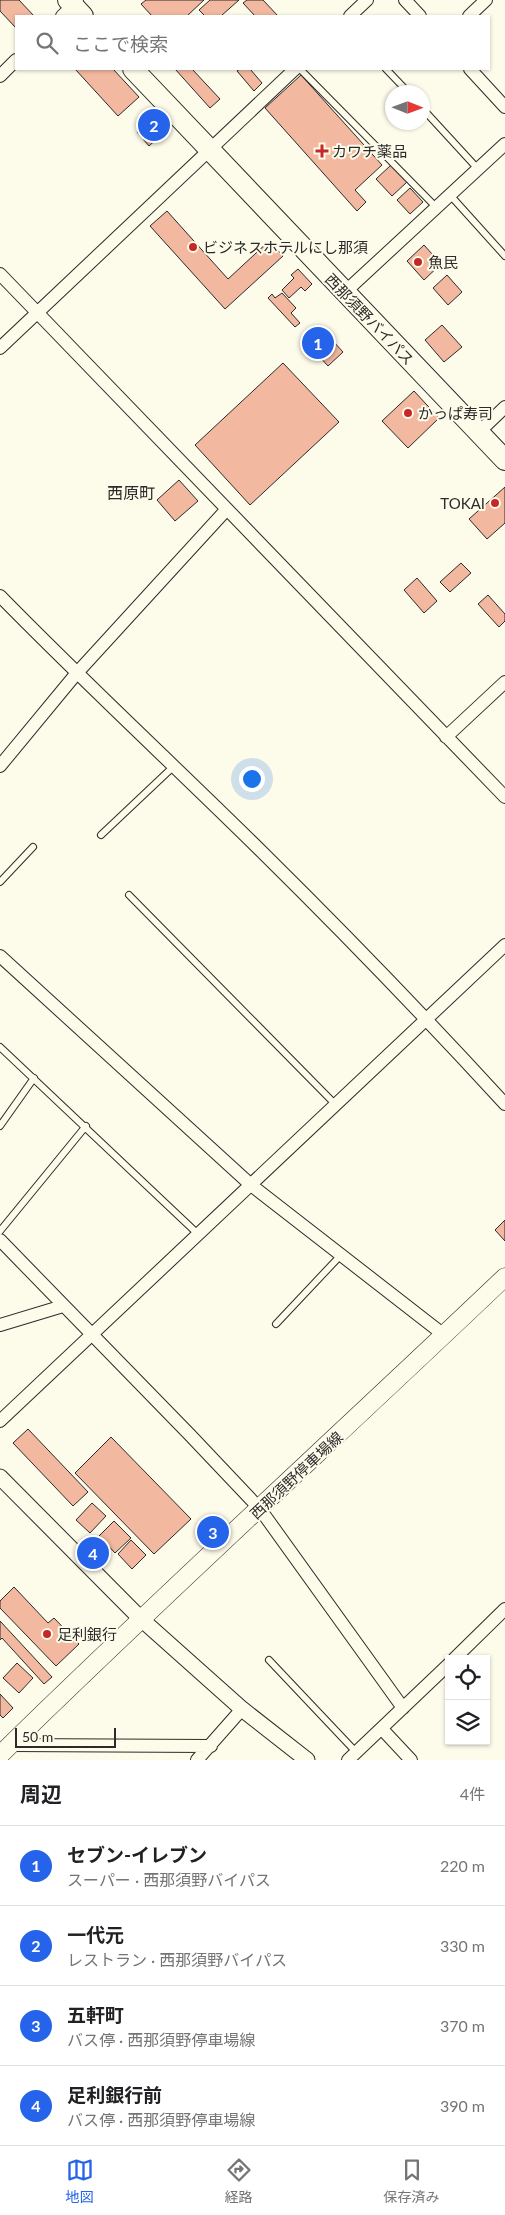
<!DOCTYPE html>
<html lang="ja">
<meta charset="utf-8">
<style>
:root{--surface:#fff;--page:#f6f6f6;--text:#202124;--muted:#757577;--line:#e0e0e0;--accent:#2563eb}
body{margin:0;font-family:Lato,"Noto Sans JP",sans-serif;background:var(--page);color:var(--text)}
.controls{position:absolute;right:15px;bottom:15px;display:grid;overflow:hidden;border-radius:0px;box-shadow:0 1px 4px #0004}
.controls button{width:45px;height:45px;display:grid;place-items:center;padding:0;border:0;border-bottom:1px solid var(--line);background:var(--surface);color:var(--text);font:25px sans-serif}
.compass{position:absolute;left:385px;top:85px;width:45px;height:45px;border-radius:50%;background:var(--surface);box-shadow:0 1px 4px #0004;rotate:91deg}
.scale{position:absolute;left:15px;bottom:12px;width:101px;box-sizing:border-box;padding-left:5px;border:2px solid #2b2b2b;border-top:0;font-size:14px;line-height:18px;white-space:nowrap;color:#2b2b2b;-webkit-text-stroke:4px #fdfbea;paint-order:stroke}
.you{position:absolute;left:251px;top:778px;width:18px;height:18px;margin:-12px;border:4px solid #fff;border-radius:50%;background:#1a73e8;box-shadow:0 0 0 8px #1a73e833}
.badge{display:grid;place-items:center;width:32px;height:32px;border-radius:50%;background:var(--accent);color:#fff;font-size:16px;font-weight:700}
.pin{position:absolute;translate:-50% -50%;border:2px solid #fff;box-shadow:0 1px 5px #0006}
.list{margin:0;padding:0;list-style:none}
h2{display:flex;justify-content:space-between;align-items:center;height:65px;margin:0;padding:0 20px;font-size:21px}
h2 small{font-size:16px;font-weight:400;color:var(--muted)}
.list li{display:grid;grid-template-columns:32px 1fr auto;gap:15px;align-items:center;box-sizing:border-box;height:80px;padding:0 20px;border-top:1px solid var(--line)}
.list b{display:block;font-size:19px;white-space:nowrap}
.list p{margin:0;font-size:16px;white-space:nowrap;color:var(--muted)}
.list em{font-size:16px;font-style:normal;color:var(--muted)}
.icon{flex:none;width:28px;height:28px;fill:none;stroke:currentColor;stroke-width:2;stroke-linecap:round;stroke-linejoin:round}
.map{position:relative;flex:none;width:505px;height:1760px;overflow:hidden}
.search{position:absolute;background:var(--surface);box-shadow:0 1px 4px #0004;left:15px;right:15px;top:15px;height:55px;display:flex;align-items:center;gap:12px;box-sizing:border-box;padding:0 18px;border-radius:0px;color:var(--muted);font-size:19px}
.sheet{height:385px;background:var(--surface)}
nav{display:flex;justify-content:space-around;align-items:center;box-sizing:border-box;height:70px;border-top:1px solid var(--line);background:var(--surface);font-size:14px;color:var(--muted)}
nav a{display:grid;justify-items:center;gap:2px}
nav .on{color:var(--accent)}
.map>svg:first-child{display:block}
</style>
<div class="map">
<svg width="505" height="1760" viewBox="0 0 505 1760">
<rect width="100%" height="100%" fill="#fdfbea"/>
<path fill="#f2b8a0" stroke="#2b2b2b" d="M0,0h19l15,16h-18v12l-16,-17z
M146,0h58l-17,16h-35l-11,-12z
M210,0h29l-18,16h-16l-6,-6z
M247,0h16l15,16h-23l-12,-13z
M75,69h38l26,28 -21,19z
M175,69h17l28,30 -10,9z
M240,69h10l12,14 -8,8 -17,-20z
M301,75l81,90 -27,25 11,12 -9,9 -92,-103z
M160,111l12,14 -23,21 -12,-14z
M391,165l16,17 -15,14 -16,-17z
M410,188l13,14 -13,12 -13,-14z
M167,211l61,68 41,-38 14,15 -58,53 -75,-83z
M424,245l17,19 -17,16 -17,-19z
M298,269l14,15 -7,7 -4,-4 -12,11 -7,-8 12,-12 -3,-3z
M447,275l15,17 -14,13 -15,-17z
M282,293l14,15 -5,5 9,10 -5,4 -27,-29 4,-4 3,4z
M442,325l20,22 -18,15 -19,-22z
M320,327l23,25 -15,14 -23,-25z
M283,363l56,59 -89,83 -55,-60z
M414,391l25,27 -31,30 -26,-27z
M179,480l19,21 -23,20 -18,-21z
M505,487v36l-18,16 -18,-20z
M461,563l10,10 -21,19 -10,-10z
M417,578l20,23 -13,12 -20,-23z
M488,595l17,19v7l-6,6 -21,-23z
M505,1220v21l-10,-11z
M28,1429l60,63 -15,14 -60,-63z
M111,1437l80,82 -37,35 -79,-81z
M92,1503l14,13 -16,17 -14,-13z
M114,1521l17,17 -16,15 -16,-17z
M131,1540l15,15 -14,14 -14,-15z
M14,1587l34,36 6,-5 25,26 -23,22 -56,-58v-7z
M0,1621l52,56 -8,7 -42,-46 -2,2z
M17,1663l16,15 -14,15 -16,-15z
M0,1694l13,14 -10,10 -3,-3z"/>
<g fill="none" stroke-linecap="round" stroke-linejoin="round">
<g stroke="#2b2b2b" stroke-width="8">
<path id="service" d="M300,69l136,138
M386,69l22,23
M422,108l56,61
M450,195l55,61
M101,835l72,-68
M0,882l33,-35
M129,895l206,209
M0,1047l199,188
M0,1126l34,-48
M0,1231l86,-105
M276,1324l65,-69
M269,1660l87,92"/>
</g>
<g stroke="#2b2b2b" stroke-width="14">
<path id="minor" d="M405,0l15,16
M62,16l15,-14
M350,16l17,-16
M469,16l17,-16
M470,69l35,38
M0,76l16,-16
M0,274l505,523
M345,292l160,-148
M0,348l295,-279
M478,433l27,-26
M0,596c86,88 177,172 264,258 83,82 163,165 241,250
M446,737l59,-55
M0,766l76,-92 151,-165
M0,956l251,229 193,150
M0,1240l190,195 70,74 143,199
M0,1325l63,-19
M0,1421l505,-476
M454,1659l51,-50
M382,1729l29,31
M10,1745l201,1
M197,1760l45,-51
M348,1760l101,-96"/>
</g>
<g stroke="#2b2b2b" stroke-width="17">
<path id="tertiary" d="M0,1477l140,141 102,91 65,51"/>
</g>
<g stroke="#2b2b2b" stroke-width="19">
<path id="secondary" d="M0,1755c165,-162 337,-318 505,-478"/>
</g>
<g stroke="#2b2b2b" stroke-width="22">
<path id="trunk" d="M68,0l15,16
M133,69l372,391"/>
</g>
<use href="#service" stroke="#fdfbea" stroke-width="6"/>
<use href="#minor" stroke="#fdfbea" stroke-width="12"/>
<use href="#tertiary" stroke="#fdfbea" stroke-width="15"/>
<use href="#secondary" stroke="#fdfbea" stroke-width="18"/>
<use href="#trunk" stroke="#fdfbea" stroke-width="20"/>
</g>
<g fill="#c62828" stroke="#fdfbea" stroke-width="2">
<path d="M319.5 143.5h5v5h5v5h-5v5h-5v-5h-5v-5h5z"/>
<circle cx="193" cy="247" r="5"/>
<circle cx="418" cy="262" r="5"/>
<circle cx="408" cy="413" r="5"/>
<circle cx="495" cy="503" r="5"/>
<circle cx="47" cy="1634" r="5"/>
</g>
<g text-anchor="middle" dominant-baseline="central" stroke-width="4" stroke-linejoin="round" paint-order="stroke">
<g font-size="15" fill="#2b2b2b" stroke="#fdfbea" text-anchor="start">
<text x="332" y="151">カワチ薬品</text>
<text x="203" y="247">ビジネスホテルにし那須</text>
<text x="428" y="262">魚民</text>
<text x="418" y="413">かっぱ寿司</text>
<text x="485" y="503" text-anchor="end">TOKAI</text>
<text x="57" y="1634">足利銀行</text>
</g>
<g font-size="15" fill="#2b2b2b" stroke="#fdfbea">
<text transform="translate(370 319) rotate(46)">西那須野バイパス</text>
<text transform="translate(296 1475) rotate(-43)">西那須野停車場線</text>
</g>
<g font-size="16" fill="#2b2b2b" stroke="#fdfbea">
<text x="131" y="492">西原町</text>
</g>
</g>
</svg>
<div class="controls">
<button><svg class="icon" aria-label="locate" viewBox="0 0 24 24"><circle cx="12" cy="12" r="6"/><path d="M12 2v4M12 18v4M2 12h4M18 12h4"/></svg></button>
<button><svg class="icon" aria-label="layers" viewBox="0 0 24 24"><path d="M12 4l9 5-9 5-9-5zM3 14l9 5 9-5"/></svg></button>
</div>
<svg class="compass" viewBox="-18 -18 36 36"><path d="M0-13l5 13h-10z" fill="#e53935"/><path d="M0 13l5-13h-10z" fill="#757577"/></svg>
<div class="scale">50 m</div>
<div class="you"></div>
<div class="pin badge" style="left:318px;top:343px">1</div>
<div class="pin badge" style="left:154px;top:125px">2</div>
<div class="pin badge" style="left:213px;top:1532px">3</div>
<div class="pin badge" style="left:93px;top:1553px">4</div>
<div class="search"><svg class="icon" aria-label="search" viewBox="0 0 24 24"><circle cx="10" cy="10" r="6"/><path d="M15 15l6 6"/></svg>ここで検索</div>
</div>
<section class="sheet">
<h2>周辺<small>4件</small></h2>
<ul class="list">
<li><span class="badge">1</span><div><b>セブン-イレブン</b><p>スーパー · 西那須野バイパス</p></div><em>220 m</em></li>
<li><span class="badge">2</span><div><b>一代元</b><p>レストラン · 西那須野バイパス</p></div><em>330 m</em></li>
<li><span class="badge">3</span><div><b>五軒町</b><p>バス停 · 西那須野停車場線</p></div><em>370 m</em></li>
<li><span class="badge">4</span><div><b>足利銀行前</b><p>バス停 · 西那須野停車場線</p></div><em>390 m</em></li>
</ul>
</section>
<nav>
<a class="on"><svg class="icon" aria-label="map" viewBox="0 0 24 24"><path d="M3 6l6-2 6 2 6-2v14l-6 2-6-2-6 2zM9 4v14M15 6v14"/></svg>地図</a>
<a><svg class="icon" aria-label="directions" viewBox="0 0 24 24"><path d="M12 3l9 9-9 9-9-9zM9 14v-3h6M13 9l2 2-2 2"/></svg>経路</a>
<a><svg class="icon" aria-label="saved" viewBox="0 0 24 24"><path d="M7 4h10v16l-5-4-5 4z"/></svg>保存済み</a>
</nav>
